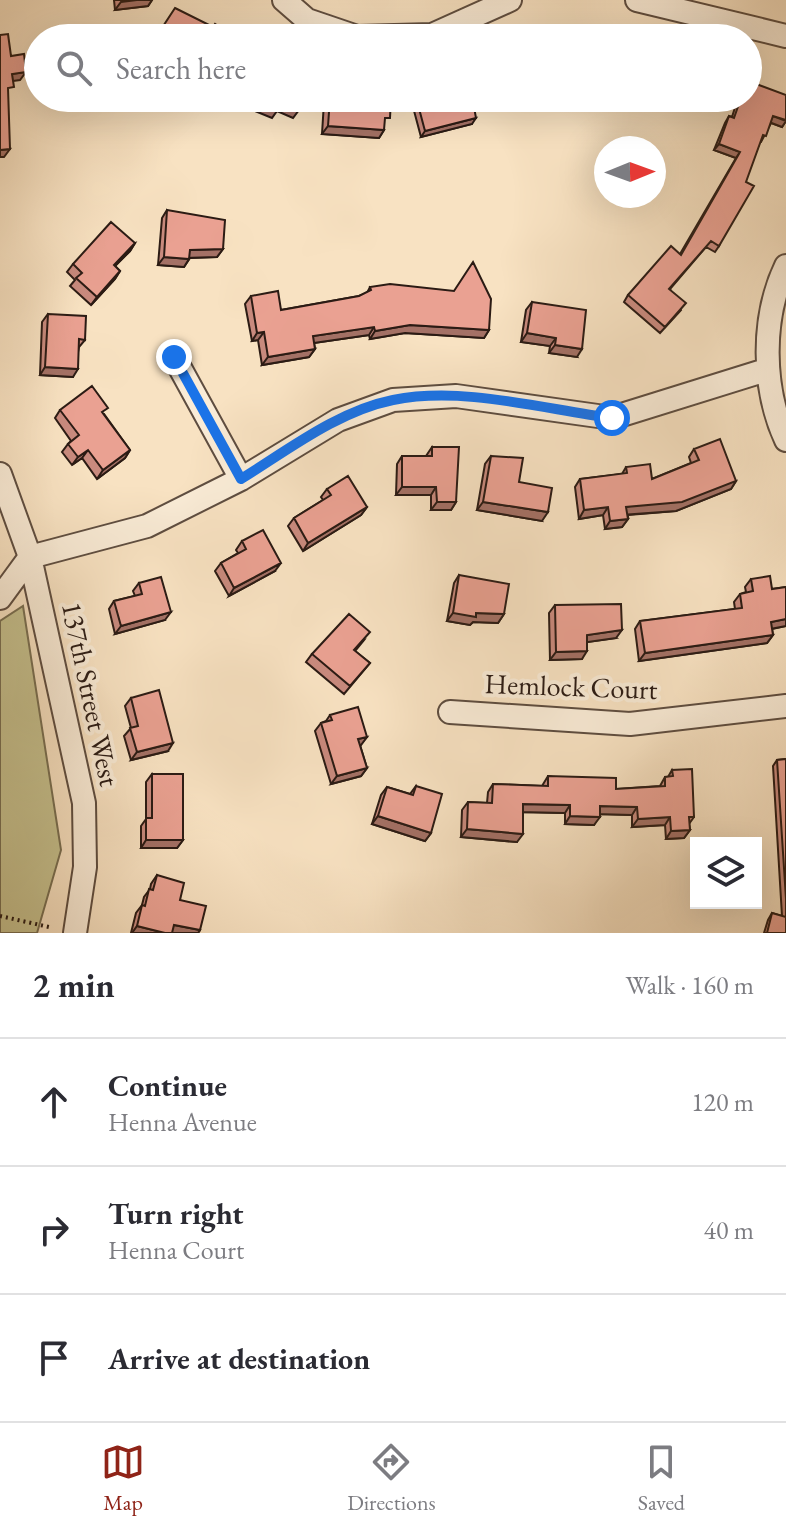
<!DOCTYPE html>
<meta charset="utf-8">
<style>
:root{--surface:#fff;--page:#f2f2f3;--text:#2b2b33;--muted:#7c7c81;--line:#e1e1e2;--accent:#8f2418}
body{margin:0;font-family:"EB Garamond",serif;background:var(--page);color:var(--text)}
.controls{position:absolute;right:24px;bottom:24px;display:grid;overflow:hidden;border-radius:0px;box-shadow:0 8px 32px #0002}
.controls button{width:72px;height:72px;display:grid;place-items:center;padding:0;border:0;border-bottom:2px solid var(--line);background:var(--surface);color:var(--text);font:40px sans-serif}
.compass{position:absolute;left:594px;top:136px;width:72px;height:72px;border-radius:50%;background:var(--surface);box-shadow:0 8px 32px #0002;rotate:89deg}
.stop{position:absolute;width:24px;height:24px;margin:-18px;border:6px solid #1a73e8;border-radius:50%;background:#fff}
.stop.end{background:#1a73e8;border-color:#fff;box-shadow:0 2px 8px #0008}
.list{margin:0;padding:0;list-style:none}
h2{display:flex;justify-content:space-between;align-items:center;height:104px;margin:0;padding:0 32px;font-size:34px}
h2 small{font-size:26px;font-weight:400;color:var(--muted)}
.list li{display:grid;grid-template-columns:52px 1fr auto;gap:24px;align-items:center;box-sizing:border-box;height:128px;padding:0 32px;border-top:2px solid var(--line)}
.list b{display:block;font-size:30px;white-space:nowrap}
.list p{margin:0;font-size:26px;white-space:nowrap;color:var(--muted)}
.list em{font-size:26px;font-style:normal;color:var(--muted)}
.icon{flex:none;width:44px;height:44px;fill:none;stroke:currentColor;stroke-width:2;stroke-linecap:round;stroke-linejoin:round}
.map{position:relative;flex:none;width:786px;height:933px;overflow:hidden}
.search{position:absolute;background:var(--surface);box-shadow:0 8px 32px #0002;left:24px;right:24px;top:24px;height:88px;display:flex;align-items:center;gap:20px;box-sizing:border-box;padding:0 28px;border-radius:44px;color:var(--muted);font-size:30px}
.sheet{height:488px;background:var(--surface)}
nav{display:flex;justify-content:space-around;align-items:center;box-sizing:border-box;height:112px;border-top:2px solid var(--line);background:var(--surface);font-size:22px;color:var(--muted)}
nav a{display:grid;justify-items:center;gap:4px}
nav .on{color:var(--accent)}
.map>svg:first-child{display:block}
</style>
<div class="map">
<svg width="786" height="933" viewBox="0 0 786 933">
<rect width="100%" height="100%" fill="#f8e2c2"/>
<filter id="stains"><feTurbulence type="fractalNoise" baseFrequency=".0025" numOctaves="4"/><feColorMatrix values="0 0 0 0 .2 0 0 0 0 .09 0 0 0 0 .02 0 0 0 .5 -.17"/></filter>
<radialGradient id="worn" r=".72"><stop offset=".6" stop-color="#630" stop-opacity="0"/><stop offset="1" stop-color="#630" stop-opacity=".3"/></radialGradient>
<path fill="#c5c08e" stroke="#786e51" stroke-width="2" d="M23,606l38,244 -24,83h-37v-312z"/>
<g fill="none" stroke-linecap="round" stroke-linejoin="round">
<g stroke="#5e4d40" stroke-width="26">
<path id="minor" d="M284,0l23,20 50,17 75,-2 78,-35
M637,0l149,36
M786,266c-25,52 -24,122 0,174
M174,357l67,122
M0,474l30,83 54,246 1,64 -10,66
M0,598l30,-41 117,-31 94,-47 97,-59 55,-20 63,-4 156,22 154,-48
M450,712l180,12 156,-18"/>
</g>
<path stroke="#2b1b14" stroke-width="4" stroke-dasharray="2 4" stroke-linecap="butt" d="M0,916l49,11"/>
<use href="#minor" stroke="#faecd7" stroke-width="22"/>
</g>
<path fill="#c98a7e" stroke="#2b1b14" stroke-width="2" d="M114,0h38l-4,6 -33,4z
M327,98h3l54,32 -5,8 -57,-4 2,-32z
M421,98h141l-3,4 -81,1v3l-3,5 -3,13 -51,13 -8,-30 4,-6 4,-1z
M738,98h10l38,23 -4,6 -11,-4 -10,19h-1l-41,104 -4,6 -9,-5 -36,42 11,21 -21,23 -36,-31 4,-7 52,-41 56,-96 -22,-8 11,-27 4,-7 3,1z
M167,210l56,39 -6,8 -27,1 -6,9 -26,-2 4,-47z
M135,243l-5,8 -15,15 5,5 -5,8 -24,26 -21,-19 5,-6 -8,-8 6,-8z
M370,287l119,43 -5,8 -79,-5 -35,6 -1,-4 -55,8 1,6 -6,8 -47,8 -4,-25 -6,1 -7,-37 6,-8 30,14 78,-14 8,-3z
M532,302l45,55 -28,-4 1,-7 -29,-4 5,-32z
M48,314l37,26 -6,7 -6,30 -33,-2 2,-53z
M60,410l44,4 26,36 -5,8 -28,21 -15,-21 -10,7 -10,-13 6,-8 3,-3 -16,-23z
M432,447l24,55 -5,8h-20v-15h-35l1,-31 5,-8h24z
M694,449l42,32 -5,8 -55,22 -48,4v4l-6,8 -17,2 -2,-14 -24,4 -4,-32 5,-8 42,-5 4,-7 26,12 39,-16 -2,-6z
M491,456l28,26 23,39 -65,-11 8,-46z
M327,489l40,18 -6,8 -58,36 -15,-25 6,-8 29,-18 -2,-3z
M242,541l33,30 -46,25 -14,-25 6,-8 17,-10 -2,-3z
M459,575l45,39 -6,9 -25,-1 -3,3 -23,-4 7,-38z
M751,579l21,10 14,-2v39l-14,3 1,6 -6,8 -128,18 -4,-32 5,-8 95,-12 -1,-7 6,-8 6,-2 -1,-5z
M139,583l26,37 -50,14 -6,-25 5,-8 21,-5 -2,-5z
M555,605l61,33 -29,4 -5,17 -32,1 -1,-47z
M364,640l-9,11 15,12 -26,31 -38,-32 6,-8z
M131,698l37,53 -37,9 -7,-24 7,-8 -6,-22z
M330,715l37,22 -7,8 7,23 -6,8 -30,8 -16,-53 6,-8 5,-2z
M786,759v174h-22l4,-13 4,-7 10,3 -9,-150 4,-6z
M672,770l22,47 -5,7 1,6 -6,8 -18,1 -1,-14 -33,2v-12l-32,-1 -6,11 -29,-1v-11l-42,-1 -6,30 -56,-5 1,-27 6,-8 19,1 1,-11 5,-8 49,2 6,-10 68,13 44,-3 5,-9h3z
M152,774l31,66 -6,8h-36v-22l5,-7v-37z
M416,786l15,47 -6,8 -53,-17 9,-29 6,-8 23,7z
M157,875l23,25 20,30 -2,3h-67l5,-20 6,-8 2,-8 6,-8 1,-5z"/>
<path fill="#a47166" stroke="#2b1b14" stroke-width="2" d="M137,0h15l-4,6 -33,4 6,-8z
M26,72l-6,8 -14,2 6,-8z
M243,98l38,5 18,7 -6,8 -16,-7 -5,7 -34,-14z
M476,98h86l-3,4 -87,1z
M607,98h37l7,2 -5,8z
M773,116l13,5 -4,6 -13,-5z
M476,118l-4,6 -51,13 4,-6z
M328,126l56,4 -5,8 -57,-4z
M719,144l21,8 -4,6 -22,-8z
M10,149l-6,8h-4v-7z
M135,243l-5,8 -22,22 6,-8z
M223,249l-6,8 -33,1 6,-8z
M164,257l25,2 -5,8 -26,-2z
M120,271l-5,8 -24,26 6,-8z
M410,325l79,5 -5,8 -79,-5 -35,6 5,-8z
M374,327l-5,8 -62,9 6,-8z
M264,332l-6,8 -6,1 5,-8z
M527,333l29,5 -6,8 -29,-4z
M555,345l27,4 -5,8 -28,-4z
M315,349l-6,8 -47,8 6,-8z
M45,367l33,2 -5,8 -33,-2z
M88,450l-6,8 -10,7 6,-8z
M130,450l-5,8 -28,21 6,-9z
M736,481l-5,8 -55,22 -55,4 5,-8z
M402,487h34l-5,8h-35z
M437,502h19l-5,8h-20z
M483,502l65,10 -6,9 -65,-11z
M367,507l-6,8 -58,36 5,-8z
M608,507l-5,8 -24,4 5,-9z
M628,519l-6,8 -17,2 5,-8z
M281,563l-6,8 -46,25 5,-8z
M171,612l-6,8 -50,14 6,-8z
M453,613h23l28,1 -6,9 -25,-1 -3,3 -23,-4z
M786,619v7l-21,4 6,-8z
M622,630l-6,8 -35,5 6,-8z
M773,635l-6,8 -128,18 6,-8z
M587,651l-5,8 -32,1 6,-8z
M367,737l-6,8 -8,2 5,-8z
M173,743l-5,8 -37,9 6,-8z
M367,768l-6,8 -30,8 6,-8z
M523,804l47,1 -5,8 -47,-1z
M600,806l37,1 -5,8 -37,-1z
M378,816l53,17 -6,8 -53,-17z
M570,816l30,1 -6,8 -29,-1z
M670,817l-5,8 -33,2 6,-8z
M467,829l56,5 -6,8 -56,-5z
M690,830l-6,8 -18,1 5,-8z
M146,840h37l-6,8h-36z
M174,925l26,5 -2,3h-30z
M137,926l28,7h-33z"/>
<path fill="#eaa192" stroke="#2b1b14" stroke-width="2" d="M175,8l38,19 2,-3 21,14h-72l-6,-4z
M8,34l3,22 13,-2 2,18 -14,2 2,13 -6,1 2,61 -10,1v-115z
M748,81l38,14v25l-13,-4 -7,20 -3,-1 -17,47 8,4 -35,60 -8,-5 -42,48 17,14 -21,24 -37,-32 43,-49 10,9 59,-103 -21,-8 10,-28 5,2 7,-20h7z
M248,98h56l-5,12 -18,-7 -4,7z
M330,98h61l-1,20h-5l-1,12 -56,-4z
M429,98h47l2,8 -4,1 2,11 -51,13 -8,-30z
M167,210l58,10 -2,29 -33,1 -1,9 -25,-2z
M111,222l24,21 -21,22 6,6 -23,26 -21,-19 6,-5 -9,-9z
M473,262l18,37 -2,31 -79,-5 -35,6 -1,-4 -61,9 2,13 -47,8 -4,-25 -7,1 -6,-37 27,-5 3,19 78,-14 12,-6 -1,-3 20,-3 64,7z
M532,302l54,8 -4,39 -27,-4 1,-7 -29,-5z
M48,314l38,2 -1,24 -6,-1 -1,30 -33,-2z
M92,386l16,22 -6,4 28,38 -27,20 -15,-20 -10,7 -10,-13 11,-9 -19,-25z
M720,439l16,42 -54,21 -56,5 2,12 -18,2 -2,-14 -24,3 -4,-31 47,-6 -1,-6 24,-3 2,15 47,-19 -5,-11z
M432,447h27l-3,55h-19l-1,-15h-34v-31h30z
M491,456l32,2 -4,24 33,6 -4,24 -65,-10z
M348,476l19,31 -59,36 -14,-25 37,-23 -4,-6z
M263,530l18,33 -47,25 -13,-25 25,-14 -4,-8z
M459,575l50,9 -5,30 -28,-1v4l-23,-4z
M770,576l2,13 14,-2v32l-15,3 2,13 -128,18 -5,-32 102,-13 -2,-14 13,-3 -2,-12z
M161,577l10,35 -50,14 -7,-25 28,-7 -3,-11z
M621,604l1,26 -35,5v16l-31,1 -1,-47z
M349,614l21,18 -16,18 16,13 -20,23 -38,-32z
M159,690l14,53 -36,9 -7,-24 8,-2 -7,-28z
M358,707l9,30 -9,2 9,29 -30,8 -16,-53 11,-3 -2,-5z
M786,759v140l-9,-139z
M692,769l2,48h-5l1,13 -19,1 -1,-14 -32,2 -1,-12 -37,-1v11l-30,-1v-11l-47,-1v30l-56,-5 1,-27 24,1 1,-19 55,2v-10l68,2v11l49,-3v-9l8,-1 -1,-6z
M152,774h31v66h-37v-22h6z
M416,786l26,8 -11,39 -53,-17 9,-29 26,8z
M157,875l27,8 -4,17 26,6 -6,24 -26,-5 -2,8h-7l-28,-7 5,-21 3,1 4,-17 4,1z
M772,913l14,4v16h-19z"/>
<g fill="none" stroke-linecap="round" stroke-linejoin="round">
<path stroke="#1a73e8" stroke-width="10" d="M174,357l67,122c47,-29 97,-68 152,-79 70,-14 150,9 219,18"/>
</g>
<g text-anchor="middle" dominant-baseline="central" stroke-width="8" stroke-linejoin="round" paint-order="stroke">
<g font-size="28" fill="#2b1b14" stroke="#faecd7">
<text transform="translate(571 686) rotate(2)">Hemlock Court</text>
<text transform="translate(91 694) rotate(78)">137th Street West</text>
</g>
</g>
<rect width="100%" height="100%" filter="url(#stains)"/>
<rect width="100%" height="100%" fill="url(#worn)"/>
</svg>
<div class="controls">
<button><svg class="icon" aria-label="layers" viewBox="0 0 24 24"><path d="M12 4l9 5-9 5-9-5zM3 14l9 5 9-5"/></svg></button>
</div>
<svg class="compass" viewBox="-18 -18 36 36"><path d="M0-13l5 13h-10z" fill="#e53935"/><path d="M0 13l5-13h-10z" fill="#7c7c81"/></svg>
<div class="stop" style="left:612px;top:418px"></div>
<div class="stop end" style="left:174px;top:357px"></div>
<div class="search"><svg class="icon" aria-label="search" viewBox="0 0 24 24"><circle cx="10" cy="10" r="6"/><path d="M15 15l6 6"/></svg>Search here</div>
</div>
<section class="sheet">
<h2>2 min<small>Walk · 160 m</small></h2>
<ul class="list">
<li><svg class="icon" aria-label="ahead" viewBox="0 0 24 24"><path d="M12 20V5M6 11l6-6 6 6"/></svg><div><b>Continue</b><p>Henna Avenue</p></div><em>120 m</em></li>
<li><svg class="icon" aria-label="right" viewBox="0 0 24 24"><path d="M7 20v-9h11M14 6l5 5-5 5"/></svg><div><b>Turn right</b><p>Henna Court</p></div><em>40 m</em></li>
<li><svg class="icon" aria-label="arrive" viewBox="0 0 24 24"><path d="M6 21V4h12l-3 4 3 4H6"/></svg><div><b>Arrive at destination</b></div></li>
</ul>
</section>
<nav>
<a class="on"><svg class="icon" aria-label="map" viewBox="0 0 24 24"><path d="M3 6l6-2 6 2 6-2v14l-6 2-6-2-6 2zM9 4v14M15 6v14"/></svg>Map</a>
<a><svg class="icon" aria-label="directions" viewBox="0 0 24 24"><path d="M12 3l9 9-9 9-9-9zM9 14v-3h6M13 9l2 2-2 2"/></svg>Directions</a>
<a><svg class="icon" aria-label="saved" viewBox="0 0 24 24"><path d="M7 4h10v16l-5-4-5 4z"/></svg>Saved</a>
</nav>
